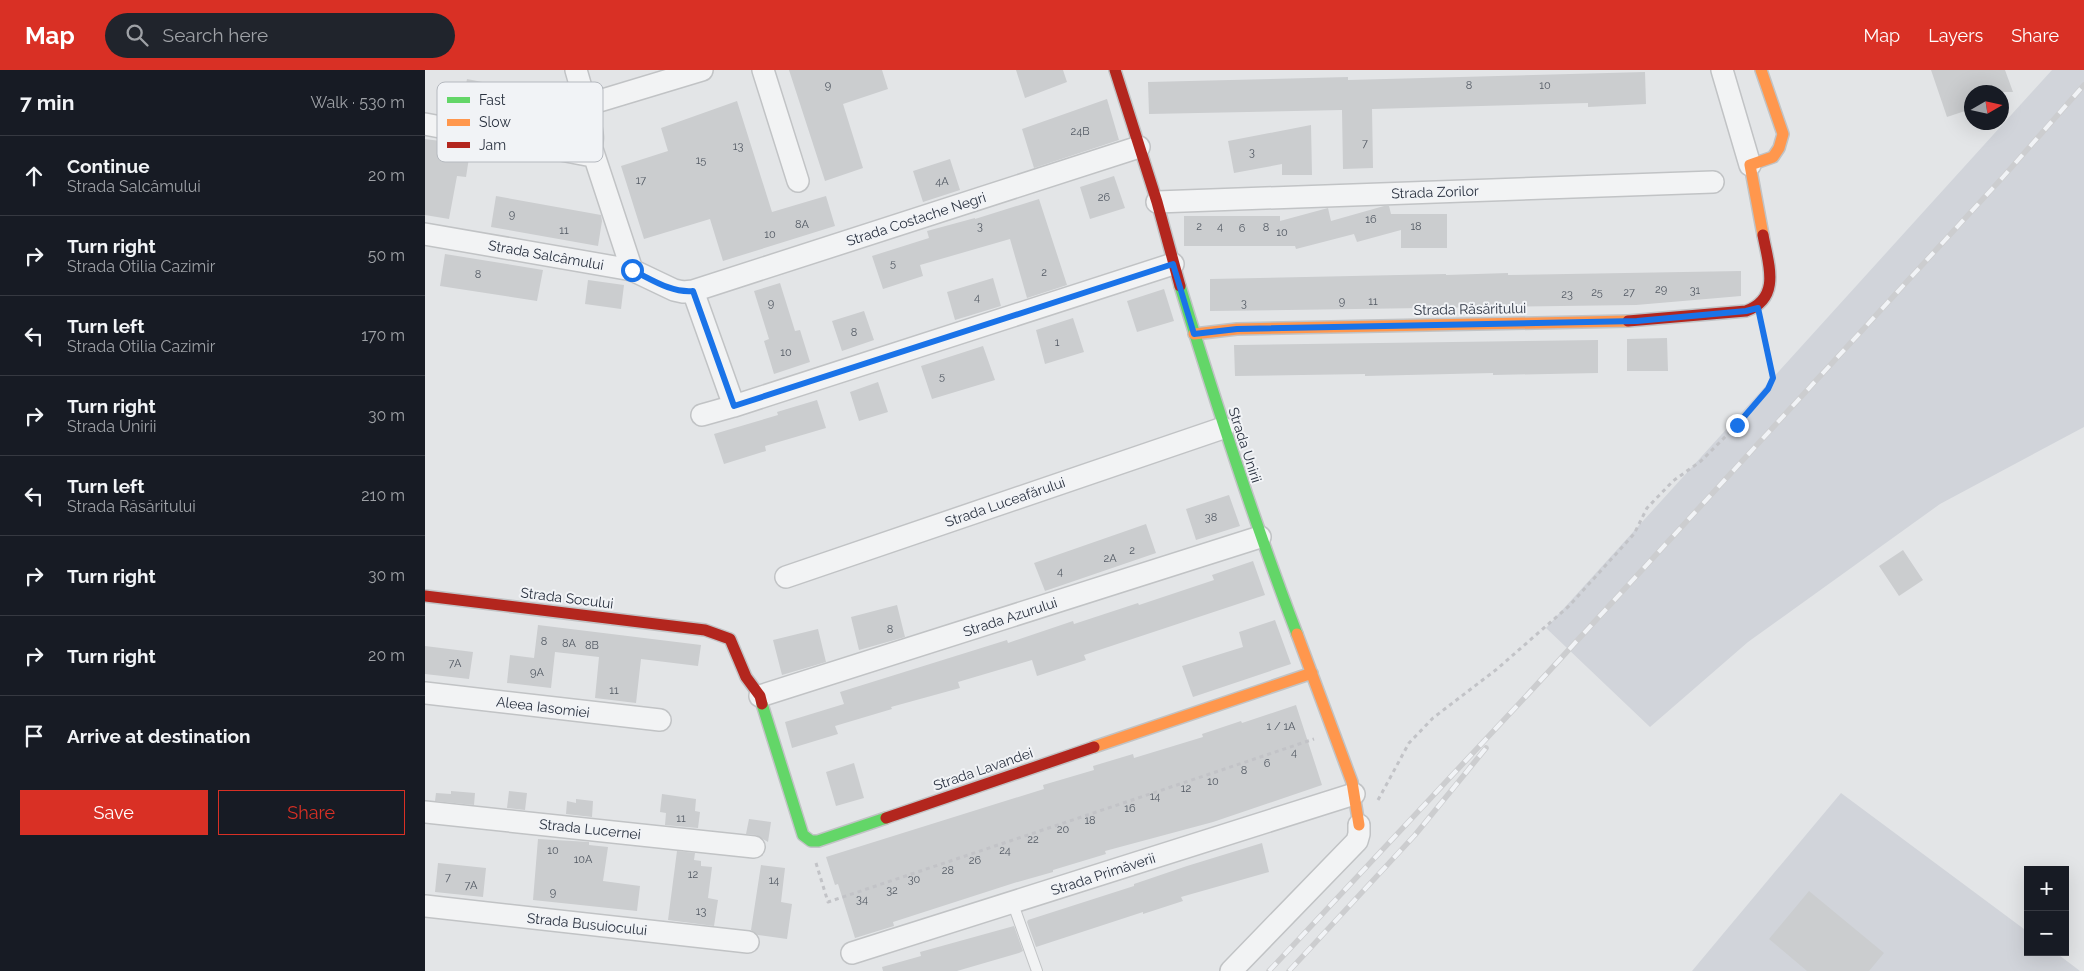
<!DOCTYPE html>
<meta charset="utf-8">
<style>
:root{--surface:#171b24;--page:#20242c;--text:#f1f3f6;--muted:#9ea1a6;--line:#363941;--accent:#d93025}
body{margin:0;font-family:Raleway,sans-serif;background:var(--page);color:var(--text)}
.controls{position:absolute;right:15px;bottom:15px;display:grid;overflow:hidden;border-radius:0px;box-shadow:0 5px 20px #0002}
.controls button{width:45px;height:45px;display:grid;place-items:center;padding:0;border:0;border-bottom:1px solid var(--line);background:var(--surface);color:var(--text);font:25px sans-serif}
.compass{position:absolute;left:1539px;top:15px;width:45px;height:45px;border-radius:50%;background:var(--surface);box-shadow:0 5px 20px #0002;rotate:81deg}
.stop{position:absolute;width:15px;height:15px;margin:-11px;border:4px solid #1a73e8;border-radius:50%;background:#fff}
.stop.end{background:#1a73e8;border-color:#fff;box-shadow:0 1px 5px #0008}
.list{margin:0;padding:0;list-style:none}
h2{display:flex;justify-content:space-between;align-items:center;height:65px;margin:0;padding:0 20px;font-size:21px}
h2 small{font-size:16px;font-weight:400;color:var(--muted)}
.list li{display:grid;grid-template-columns:32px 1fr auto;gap:15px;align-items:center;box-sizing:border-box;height:80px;padding:0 20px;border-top:1px solid var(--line)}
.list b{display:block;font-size:19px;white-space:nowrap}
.list p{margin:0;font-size:16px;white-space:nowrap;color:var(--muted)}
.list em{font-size:16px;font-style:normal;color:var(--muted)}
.actions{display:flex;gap:10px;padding:15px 20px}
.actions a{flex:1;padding:11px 0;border:1px solid var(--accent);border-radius:0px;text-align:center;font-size:18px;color:var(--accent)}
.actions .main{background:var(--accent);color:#fff}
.icon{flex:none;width:28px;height:28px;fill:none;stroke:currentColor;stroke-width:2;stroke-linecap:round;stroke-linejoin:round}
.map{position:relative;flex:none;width:1659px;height:901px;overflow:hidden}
header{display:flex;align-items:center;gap:30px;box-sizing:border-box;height:70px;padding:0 25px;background:var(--accent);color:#fff}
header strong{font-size:24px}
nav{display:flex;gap:28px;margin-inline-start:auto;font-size:18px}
.search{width:350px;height:45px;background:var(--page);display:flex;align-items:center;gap:12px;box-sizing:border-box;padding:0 18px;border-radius:28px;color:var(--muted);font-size:19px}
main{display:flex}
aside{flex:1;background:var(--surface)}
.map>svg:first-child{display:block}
</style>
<header>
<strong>Map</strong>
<div class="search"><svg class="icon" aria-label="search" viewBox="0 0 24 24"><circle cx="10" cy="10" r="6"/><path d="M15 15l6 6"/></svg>Search here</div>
<nav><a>Map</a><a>Layers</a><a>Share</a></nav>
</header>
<main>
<aside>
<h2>7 min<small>Walk · 530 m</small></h2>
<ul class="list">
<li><svg class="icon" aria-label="ahead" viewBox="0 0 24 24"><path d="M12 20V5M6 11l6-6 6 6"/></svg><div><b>Continue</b><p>Strada Salcâmului</p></div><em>20 m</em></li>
<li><svg class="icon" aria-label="right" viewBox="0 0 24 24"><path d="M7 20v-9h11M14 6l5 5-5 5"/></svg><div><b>Turn right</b><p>Strada Otilia Cazimir</p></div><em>50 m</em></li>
<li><svg class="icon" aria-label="left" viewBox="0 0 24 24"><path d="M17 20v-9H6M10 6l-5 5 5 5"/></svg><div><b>Turn left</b><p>Strada Otilia Cazimir</p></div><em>170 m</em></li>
<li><svg class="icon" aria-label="right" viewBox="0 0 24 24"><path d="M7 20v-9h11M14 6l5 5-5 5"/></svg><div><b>Turn right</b><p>Strada Unirii</p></div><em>30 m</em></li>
<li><svg class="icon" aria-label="left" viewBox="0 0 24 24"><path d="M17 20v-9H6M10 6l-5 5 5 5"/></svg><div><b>Turn left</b><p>Strada Răsăritului</p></div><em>210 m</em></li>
<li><svg class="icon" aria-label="right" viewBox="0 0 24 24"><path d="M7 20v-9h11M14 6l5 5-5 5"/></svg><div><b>Turn right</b></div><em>30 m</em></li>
<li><svg class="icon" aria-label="right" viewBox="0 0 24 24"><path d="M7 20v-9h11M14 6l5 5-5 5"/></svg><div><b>Turn right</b></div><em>20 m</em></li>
<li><svg class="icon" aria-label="arrive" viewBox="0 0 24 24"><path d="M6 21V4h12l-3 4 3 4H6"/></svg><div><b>Arrive at destination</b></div></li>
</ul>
<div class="actions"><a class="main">Save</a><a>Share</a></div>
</aside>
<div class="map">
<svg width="1659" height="901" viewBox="0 0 1659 901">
<rect width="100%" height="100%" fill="#e3e5e7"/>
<path fill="#d1d4da" d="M1627,0h32v357l-144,77 -192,138 -98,85 -104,-99z
M1416,723l187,139v20h27l25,19h-388z"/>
<path fill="#cbcdcf" d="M364,0h93l6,19 -45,15 20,64 -38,13z
M591,0h47l4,12 -42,16z
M1506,0h74l8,22h-42v17l-24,8z
M1220,2l1,32 -58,3v-4l-216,6 1,59 -30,1 -1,-59 -193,4 -1,-32 200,-5v3z
M42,9l45,9v4l37,7 2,-7 15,3 -1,7 5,1 -6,30 -104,-18z
M682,29l12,41 -85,28 -12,-39z
M312,31l35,111 54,-16 9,30 -112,35 -13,-42 -66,20 -23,-73 47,-15 -7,-23z
M886,55l1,50h-30v-11l-48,9 -6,-32z
M0,69l46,6 -5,32 -9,-1 -8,43 -24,-4z
M525,89l10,31 -37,12 -10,-31z
M689,106l11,32 -35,11 -10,-32z
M71,126l105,19 1,6 -4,25 -107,-19z
M614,129l28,86 -40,13 -17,-59 -90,26 3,11 -40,13 -11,-33 57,-18 -2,-7 48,-13v1z
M959,136h5l2,8h56v34h-46v-18l-44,12 -3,-8 -58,15 -1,-3h-111v-30h96v5l48,-13 3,13z
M20,184l98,16 -6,31 -97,-15z
M1316,201v25l-105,9 -426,6v-32l236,-5v1l62,-2v2z
M568,208l8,28 -46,14 -8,-28z
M163,210l36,5 -3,24 -36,-5z
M355,213l15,48 5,-1 10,32 -36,12 -10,-33 5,-2 -15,-48z
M739,219l10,32 -37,11 -10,-31z
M439,241l10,29 -32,11 -10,-30z
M648,248l11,34 -39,12 -9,-34z
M1242,268l1,33h-41v-32z
M1173,270v33l-105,2v-2l-128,3v-2l-130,2 -1,-31h4z
M558,276l12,34 -63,19 -11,-33z
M453,312l10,30 -29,9 -9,-29z
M392,330l9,28 -61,18 1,5 -42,13 -10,-30 64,-19 -1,-3z
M804,425l11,31 -44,14 -10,-31z
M721,454l10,29 -111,38 -11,-28z
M1478,480l20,30 -24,16 -20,-30z
M828,491l12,34 -181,60 2,5 -49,16 -5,-16 -74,22 2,6 -69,19 1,2 -57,17 3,8 -46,14 -7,-26 59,-18 -4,-12 167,-52 1,3 65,-22 1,3 64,-21 1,2 75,-25 -2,-5z
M472,535l8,32 -46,13 -8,-33z
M850,550l16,44 -98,33 -11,-31 61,-19 -4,-15z
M113,555l163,20 -3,21 -57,-7 -5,44 -41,-5 4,-41 -44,-5 -4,36 -44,-5 3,-28 24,3z
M393,559l8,33 -44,13 -9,-35z
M0,576l48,6 -4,27 -44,-5z
M871,635l26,80 -109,37 -108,29 1,3 -53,16v2l-39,11 -121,39 1,4 -39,12 -17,-54 -3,1 -9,-28 218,-68 -1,-4 51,-15 -1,-4 40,-12 1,4 69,-21 -1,-3 39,-13 1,2z
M429,693l10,35 -28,8 -10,-34z
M26,721l24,2 -1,12 -39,-4 1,-8 15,1z
M84,721l18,2 -2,17 -18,-2z
M237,724l34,5 -1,12 5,1 -2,16 -33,-3 1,-12 -6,-1z
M151,729l17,2 -1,16 -26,-3 1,-13 9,2z
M324,749l22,3 -3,20 -12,-7 -10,-1z
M113,769l51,3v3l19,2 -5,34 37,5 -3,25 -104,-11z
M837,773l7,29 -88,25 2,4 -40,13v-2l-107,35 -9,-25 1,-2 106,-34v-2l53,-18z
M252,781l18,2 -1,7 7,1v5l11,1 -4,31 10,2 -4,26 -46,-6z
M13,793l48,5 -3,29 -48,-5z
M336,795l24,3 -4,34 11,2 -5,35 -29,-4 -7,-5z
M1384,821l75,62 -15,18h-62l-38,-32z
M589,856l9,25 -4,2 -62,18h-74l-1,-4 39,-11 -1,-4z"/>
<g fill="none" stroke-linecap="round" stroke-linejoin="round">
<g stroke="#c1c3c5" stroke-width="12">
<path id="lane" d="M588,834l24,67"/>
</g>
<g stroke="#c1c3c5" stroke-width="24">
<path id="street" d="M151,0l10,35
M338,0l35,111
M1297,0l28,95
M0,54l162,31c11,-13 2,-34 -1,-50l116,-35
M167,79l40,121
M732,132l556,-20
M0,164l207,36 42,20 9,2 10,-1 446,-144
M268,221l41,115 439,-142
M277,345l32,-9
M361,507l437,-149
M0,623l235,27
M335,626l500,-159
M0,742l329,35
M0,836l323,36
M427,883l502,-159
M806,901l126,-130 2,-7v-9"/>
</g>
<g stroke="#c1c3c5" stroke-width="14">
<path id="fast" d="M755,216c36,118 73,233 117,348
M337,634l41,131 8,6h7l68,-23"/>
</g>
<g stroke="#c1c3c5" stroke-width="14">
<path id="slow" d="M1336,0l22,64 -4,14 -6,9 -23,8 13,70
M769,264l43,-5 391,-8
M872,564l55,148 7,43
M669,677l218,-74"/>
</g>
<g stroke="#c1c3c5" stroke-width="14">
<path id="jam" d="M690,0l42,132 23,84
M1203,251l118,-10c36,-13 22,-48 17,-76
M0,526l280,34 25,9 16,38 14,19 2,8
M461,748l208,-71"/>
</g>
<path stroke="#c2c3c7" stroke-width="3" stroke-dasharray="4 4" stroke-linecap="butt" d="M953,730l31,-57 24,-25 64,-49 72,-63 65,-72 13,-26 26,-27 28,-20 36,-36 31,-36 6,-11 -12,-50
M391,793l12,39 486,-163"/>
<use href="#lane" stroke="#f2f3f4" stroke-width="10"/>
<use href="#street" stroke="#f2f3f4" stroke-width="21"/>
<use href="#fast" stroke="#63d668" stroke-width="11"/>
<use href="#slow" stroke="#ff974d" stroke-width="11"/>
<use href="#jam" stroke="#b3261e" stroke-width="11"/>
<g stroke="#cccdcf" stroke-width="5.5">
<path id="rail" d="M844,901l260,-278 474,-516 81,-92
M864,901l126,-136 71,-87"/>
</g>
<use href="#rail" stroke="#f1f3f6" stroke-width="4" stroke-dasharray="11" stroke-linecap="butt"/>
</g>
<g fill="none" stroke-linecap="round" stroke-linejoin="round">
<path stroke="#1a73e8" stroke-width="6" d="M207,200c19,9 39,23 61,21l41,115 439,-142 21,70 43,-5 400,-8 109,-10 12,-3 15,70 -5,11 -31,36"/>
</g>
<g text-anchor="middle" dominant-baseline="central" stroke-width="4" stroke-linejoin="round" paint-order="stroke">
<g font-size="11" fill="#535a64">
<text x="403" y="15">9</text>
<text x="1044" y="15">8</text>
<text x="1120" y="15">10</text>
<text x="655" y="61">24B</text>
<text x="940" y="73">7</text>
<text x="313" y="76">13</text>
<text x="827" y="82">3</text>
<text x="276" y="90">15</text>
<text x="216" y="110">17</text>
<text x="517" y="111">4A</text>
<text x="679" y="127">26</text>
<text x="87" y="144">9</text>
<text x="946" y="149">16</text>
<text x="377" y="154">8A</text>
<text x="555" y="156">3</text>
<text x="774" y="156">2</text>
<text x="795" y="156">4</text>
<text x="991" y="156">18</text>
<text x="841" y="157">8</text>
<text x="817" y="158">6</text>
<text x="139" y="160">11</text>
<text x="857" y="162">10</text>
<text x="345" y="164">10</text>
<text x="468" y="193">5</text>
<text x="619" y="202">2</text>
<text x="53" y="204">8</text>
<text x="1236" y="219">29</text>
<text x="1270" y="220">31</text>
<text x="1172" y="222">25</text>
<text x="1204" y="222">27</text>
<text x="1142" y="224">23</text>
<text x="552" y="227">4</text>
<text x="917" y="231">9</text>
<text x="948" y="231">11</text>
<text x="346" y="233">9</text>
<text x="819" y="233">3</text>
<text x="429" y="262">8</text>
<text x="632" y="272">1</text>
<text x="361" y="282">10</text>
<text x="517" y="306">5</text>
<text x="786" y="447">38</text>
<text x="707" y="480">2</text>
<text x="685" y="488">2A</text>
<text x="635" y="501">4</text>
<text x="465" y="559">8</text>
<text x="119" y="571">8</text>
<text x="144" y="573">8A</text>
<text x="167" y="575">8B</text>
<text x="30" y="593">7A</text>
<text x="112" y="602">9A</text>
<text x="189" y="620">11</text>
<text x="856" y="656">1 / 1A</text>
<text x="869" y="682">4</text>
<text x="842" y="693">6</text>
<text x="819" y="700">8</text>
<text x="788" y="711">10</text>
<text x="761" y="718">12</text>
<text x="730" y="726">14</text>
<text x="705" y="738">16</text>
<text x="256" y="748">11</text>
<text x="665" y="750">18</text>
<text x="638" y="759">20</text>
<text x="608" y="769">22</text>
<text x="128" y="780">10</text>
<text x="580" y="780">24</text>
<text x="158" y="789">10A</text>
<text x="550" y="790">26</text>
<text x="523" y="800">28</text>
<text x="268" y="804">12</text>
<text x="23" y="807">7</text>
<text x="489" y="809">30</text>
<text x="349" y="810">14</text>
<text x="46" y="815">7A</text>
<text x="467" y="820">32</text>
<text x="128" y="822">9</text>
<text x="437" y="829">34</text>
<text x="276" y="841">13</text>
</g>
<g font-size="14" fill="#2a3240" stroke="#f1f3f6">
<text transform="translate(1010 122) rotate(-2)">Strada Zorilor</text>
<text transform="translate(491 149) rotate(-18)">Strada Costache Negri</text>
<text transform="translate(121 185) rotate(10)">Strada Salcâmului</text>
<text transform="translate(1045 239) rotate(-1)">Strada Răsăritului</text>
<text transform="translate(820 375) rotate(72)">Strada Unirii</text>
<text transform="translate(580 432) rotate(-19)">Strada Luceafǎrului</text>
<text transform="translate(142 528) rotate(7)">Strada Socului</text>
<text transform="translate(585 547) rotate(-18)">Strada Azurului</text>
<text transform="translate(118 637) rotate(7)">Aleea Iasomiei</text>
<text transform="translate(558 699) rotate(-19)">Strada Lavandei</text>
<text transform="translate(165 759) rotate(6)">Strada Lucernei</text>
<text transform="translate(678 804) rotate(-18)">Strada Primăverii</text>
<text transform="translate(162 854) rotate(6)">Strada Busuiocului</text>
</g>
</g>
<rect x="12" y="12" width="166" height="80" rx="8" fill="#f1f3f6" stroke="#b5b9bf" stroke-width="1"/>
<rect x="22" y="27" width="23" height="6" fill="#63d668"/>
<rect x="22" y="49" width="23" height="7" fill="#ff974d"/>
<rect x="22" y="72" width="23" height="6" fill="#b3261e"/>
<g font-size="14" fill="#2a3240">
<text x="54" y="35">Fast</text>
<text x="54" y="57">Slow</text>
<text x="54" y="80">Jam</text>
</g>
</svg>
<div class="controls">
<button>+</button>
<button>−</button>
</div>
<svg class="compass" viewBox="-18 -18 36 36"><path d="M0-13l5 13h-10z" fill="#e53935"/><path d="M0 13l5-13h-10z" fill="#9ea1a6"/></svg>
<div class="stop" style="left:207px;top:200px"></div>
<div class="stop end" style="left:1312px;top:355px"></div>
</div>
</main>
